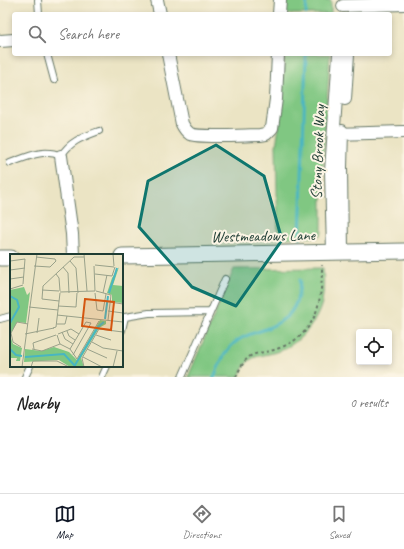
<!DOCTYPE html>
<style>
:root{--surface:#fff;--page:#f2f2f2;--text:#222;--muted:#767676;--line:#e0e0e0;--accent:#111827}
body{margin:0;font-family:Caveat,sans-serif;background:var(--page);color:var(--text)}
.controls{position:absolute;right:12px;bottom:12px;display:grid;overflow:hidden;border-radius:4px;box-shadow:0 2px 6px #0003}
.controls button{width:36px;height:36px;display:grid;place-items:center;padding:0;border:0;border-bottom:1px solid var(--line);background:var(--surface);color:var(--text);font:20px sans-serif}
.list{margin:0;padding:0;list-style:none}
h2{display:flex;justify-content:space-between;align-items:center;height:52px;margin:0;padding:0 16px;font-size:17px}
h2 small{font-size:13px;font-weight:400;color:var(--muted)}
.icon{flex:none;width:22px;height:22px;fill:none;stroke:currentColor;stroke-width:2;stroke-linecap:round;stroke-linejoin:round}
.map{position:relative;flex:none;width:404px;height:377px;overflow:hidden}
.search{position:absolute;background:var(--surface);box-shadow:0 2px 6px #0003;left:12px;right:12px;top:12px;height:44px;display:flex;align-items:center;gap:10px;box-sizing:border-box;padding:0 14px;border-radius:4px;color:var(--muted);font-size:15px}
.sheet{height:116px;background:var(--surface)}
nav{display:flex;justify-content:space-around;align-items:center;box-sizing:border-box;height:56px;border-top:1px solid var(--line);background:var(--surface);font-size:11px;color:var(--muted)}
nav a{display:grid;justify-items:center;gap:2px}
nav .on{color:var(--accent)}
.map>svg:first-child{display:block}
</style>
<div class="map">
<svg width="404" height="377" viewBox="0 0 404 377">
<rect width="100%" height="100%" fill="#fcf5e5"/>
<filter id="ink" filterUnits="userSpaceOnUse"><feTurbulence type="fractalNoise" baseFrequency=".025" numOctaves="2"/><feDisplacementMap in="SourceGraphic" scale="8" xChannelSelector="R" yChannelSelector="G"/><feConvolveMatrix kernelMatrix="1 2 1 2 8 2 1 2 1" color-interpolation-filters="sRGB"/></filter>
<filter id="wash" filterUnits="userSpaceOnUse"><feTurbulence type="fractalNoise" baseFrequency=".012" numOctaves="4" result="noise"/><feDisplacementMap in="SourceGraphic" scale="16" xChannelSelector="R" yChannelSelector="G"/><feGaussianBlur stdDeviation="0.9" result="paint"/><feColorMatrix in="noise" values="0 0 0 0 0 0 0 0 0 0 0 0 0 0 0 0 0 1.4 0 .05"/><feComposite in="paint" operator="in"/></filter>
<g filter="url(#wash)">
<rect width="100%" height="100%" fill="#ebe4c4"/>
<path fill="#80c782" stroke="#50825b" d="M287,0h44v14h-45z
M285,54h45l-8,124v55l-4,4 -40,1 -2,-93 3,-18z
M323,268c1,11 1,23 -1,34 -5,21 -22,41 -43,49 -22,8 -29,0 -40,26h-51l46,-108z"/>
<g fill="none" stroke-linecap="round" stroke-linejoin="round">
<path stroke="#48b6c2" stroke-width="3" d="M306,14l1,-14
M300,239l6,-185
M214,377c6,-13 11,-28 23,-36 8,-6 17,-8 26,-11 26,-10 36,-21 37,-50"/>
</g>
</g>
<g filter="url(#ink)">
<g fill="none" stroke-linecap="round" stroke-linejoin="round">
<g stroke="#676" stroke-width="8">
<path id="service" d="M38,0l1,14
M47,54l7,26
M10,163c17,-6 33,-15 51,-7 9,-15 22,-19 38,-25
M122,317h3l-3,13
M125,317l24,-4 61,-1
M0,319l11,-3
M25,377l5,-11
M102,377l5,-11
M182,377l43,-98"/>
</g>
<g stroke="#676" stroke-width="14">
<path id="minor" d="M157,0l3,14
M343,6l61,-2
M279,14l1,-14
M0,41l14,-1
M168,54l14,70c2,4 4,7 8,10 9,4 57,1 70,1l6,-1 6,-6 4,-29 2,-45
M345,99l3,-45
M342,131l-1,36 1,85
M335,134l69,-2
M61,156l11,78 1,21
M333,252l-2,-81 8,-117"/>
</g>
<g stroke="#676" stroke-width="17">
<path id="tertiary" d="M122,256l282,-5
M0,258h11"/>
</g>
<path stroke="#676" stroke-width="2" stroke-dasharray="3 3" stroke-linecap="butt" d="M236,377c14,-32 20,-19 46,-30 36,-15 40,-47 40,-82"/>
<use href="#service" stroke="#fff" stroke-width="6"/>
<use href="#minor" stroke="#fff" stroke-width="12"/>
<use href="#tertiary" stroke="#fff" stroke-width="15"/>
</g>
</g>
<path fill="#0f766e" fill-opacity="0.2" stroke="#0f766e" stroke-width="3" stroke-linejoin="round" d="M216,145l48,31 18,64 -46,66 -44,-19 -53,-60 9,-46z"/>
<g text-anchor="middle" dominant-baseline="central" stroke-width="4" stroke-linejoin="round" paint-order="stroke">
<g font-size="16" fill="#1f3d34" stroke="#fcf5e5">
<text transform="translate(318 152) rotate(-88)">Stony Brook Way</text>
<text transform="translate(263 236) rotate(-1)">Westmeadows Lane</text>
</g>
</g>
<g transform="translate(10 254)">
<rect width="113" height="113" fill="#ebe4c4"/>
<path d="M109,13l-6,18 10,1v17l-11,-1v-7l-5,-2 5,-15zM14,33l3,8 3,-3 -4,31 -9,-1 -7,13 3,9 9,4 -2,13h-4l1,-3h-7v-68zM90,66l6,1v3l-7,4 -18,30 3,9h-14l-11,-7 -35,2 1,-13 16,2 13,-4 15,5 8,8z" fill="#80c782"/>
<path fill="none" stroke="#48b6c2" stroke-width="2" d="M99,39l8,-25M0,42l7,4 2,7 -9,16M95,65l3,-23M0,95l6,6 6,1M15,103l39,-3 12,13M65,111l23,-38 6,-5"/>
<path fill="none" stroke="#99a18a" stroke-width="1" d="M74,0l3,37M103,0l1,12M0,7l15,-2 -2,25M60,7l6,7 2,25M85,11l19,2M24,12l16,1 6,-6 -1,-2 -19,-2M84,12l1,25M53,13l5,6 1,20M0,16l15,-2M46,20l3,4 1,13M85,20l17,2 3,-9M0,25l14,-2M0,35l13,-4M32,36l17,1M86,37l15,4 -3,25M50,38l35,-1M85,39l2,17 6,1 3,-17M93,39l4,-18M49,47l-17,-2 1,-13 31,-29h10M100,48l13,2M48,52l18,1 1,-14M19,53l29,3M98,57l15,2M47,61l66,7M47,70h8l2,-8M43,74l3,-1 4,-34M57,77l2,5 6,4M52,78l3,7 8,5M27,79l2,-15M15,80l29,-6M48,80l13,-5 8,5 -9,15 7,10 22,-38M47,81l3,9 10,5M86,81l15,5M82,88l11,6 20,3M11,93l-8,-5 -2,-9 6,-11 11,2M22,95l10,2 18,-7M24,95l-1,-6 23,-8M77,95l20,9M63,101l18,-32 -5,-1 -7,12M73,103l19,10M12,113l15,-113M21,113l2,-6h24l12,6M74,113l-2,-9 17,-29 24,3M103,113l4,-16"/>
<path fill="#d45610" fill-opacity="0.15" stroke="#d45610" stroke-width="2" d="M75,45l29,3 -3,28 -29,-4z"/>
<rect width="113" height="113" fill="none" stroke="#1f3d34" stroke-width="2"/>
</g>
</svg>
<div class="controls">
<button><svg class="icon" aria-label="locate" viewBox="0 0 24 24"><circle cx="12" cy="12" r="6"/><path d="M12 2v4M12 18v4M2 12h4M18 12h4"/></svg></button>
</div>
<div class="search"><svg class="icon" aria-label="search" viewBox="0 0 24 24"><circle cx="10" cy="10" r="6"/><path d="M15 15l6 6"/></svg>Search here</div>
</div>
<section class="sheet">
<h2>Nearby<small>0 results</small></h2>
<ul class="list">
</ul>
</section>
<nav>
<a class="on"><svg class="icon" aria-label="map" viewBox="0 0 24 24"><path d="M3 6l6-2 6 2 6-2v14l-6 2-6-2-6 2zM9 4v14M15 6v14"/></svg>Map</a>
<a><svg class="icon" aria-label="directions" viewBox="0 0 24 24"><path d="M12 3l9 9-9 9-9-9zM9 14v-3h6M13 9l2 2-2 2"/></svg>Directions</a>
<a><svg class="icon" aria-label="saved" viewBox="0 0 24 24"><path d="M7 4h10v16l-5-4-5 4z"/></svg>Saved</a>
</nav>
